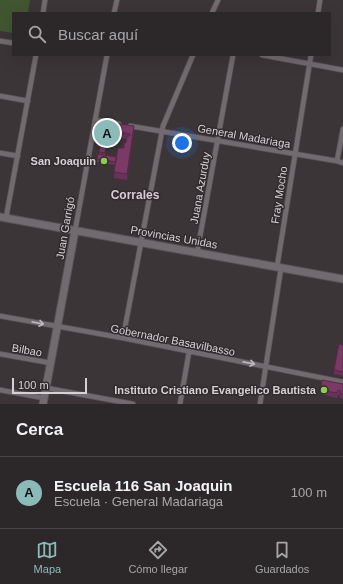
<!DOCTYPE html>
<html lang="es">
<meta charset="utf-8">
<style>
:root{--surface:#2c282a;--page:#383436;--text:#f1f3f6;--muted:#a6a6a8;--line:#484447;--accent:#8bbbb9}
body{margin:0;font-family:Helvetica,sans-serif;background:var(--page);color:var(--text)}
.scale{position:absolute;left:12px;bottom:10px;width:75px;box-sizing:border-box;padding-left:4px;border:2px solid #d5d1d4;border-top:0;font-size:11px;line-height:14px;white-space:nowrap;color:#d5d1d4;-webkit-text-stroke:3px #312b2e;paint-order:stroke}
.you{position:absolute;left:182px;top:143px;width:14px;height:14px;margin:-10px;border:3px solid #fff;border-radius:50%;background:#1a73e8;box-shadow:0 0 0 6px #1a73e833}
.badge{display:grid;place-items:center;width:26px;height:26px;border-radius:50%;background:var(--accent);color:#111;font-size:13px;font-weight:700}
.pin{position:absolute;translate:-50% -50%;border:2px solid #fff;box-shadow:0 1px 4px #0006}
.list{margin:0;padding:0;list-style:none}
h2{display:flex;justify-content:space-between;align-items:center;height:52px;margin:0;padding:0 16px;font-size:17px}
h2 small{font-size:13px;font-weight:400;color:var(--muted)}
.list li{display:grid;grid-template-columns:26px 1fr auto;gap:12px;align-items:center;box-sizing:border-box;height:72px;padding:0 16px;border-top:1px solid var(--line)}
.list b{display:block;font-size:15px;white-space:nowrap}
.list p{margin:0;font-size:13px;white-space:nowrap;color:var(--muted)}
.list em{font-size:13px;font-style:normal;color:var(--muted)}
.icon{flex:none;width:22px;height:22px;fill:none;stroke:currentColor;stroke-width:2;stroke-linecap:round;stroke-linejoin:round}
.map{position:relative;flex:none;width:343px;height:404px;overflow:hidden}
.search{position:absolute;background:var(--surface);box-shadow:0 4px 16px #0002;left:12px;right:12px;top:12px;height:44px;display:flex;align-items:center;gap:10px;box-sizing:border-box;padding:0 14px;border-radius:0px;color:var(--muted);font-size:15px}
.sheet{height:124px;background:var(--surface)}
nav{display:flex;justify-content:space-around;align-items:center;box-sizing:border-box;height:56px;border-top:1px solid var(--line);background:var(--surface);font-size:11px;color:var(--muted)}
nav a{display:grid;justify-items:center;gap:2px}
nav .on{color:var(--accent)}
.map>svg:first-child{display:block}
</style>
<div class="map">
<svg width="343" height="404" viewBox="0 0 343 404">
<rect width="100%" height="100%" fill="#3b3538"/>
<path fill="#405630" d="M0,0h30l-2,13h-15v20l-13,-2z"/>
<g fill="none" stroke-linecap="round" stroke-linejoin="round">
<g stroke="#585256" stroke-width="6">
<path id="street" d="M43,13l2,-13
M114,13l3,-13
M212,13l6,-13
M318,13l2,-13
M0,41l13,2
M262,55l81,15
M0,96l28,5
M95,120l24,4
M130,126l207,35 6,2
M0,153l18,3
M337,161l6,-32
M6,218l30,-163
M75,231l32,-176
M197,253l36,-198
M277,267l34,-212
M0,316l123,22 220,44
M123,338l40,-212 30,-71
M0,354l51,9
M46,388l87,16
M0,390l44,8
M180,404l9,-52
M260,404l21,-136"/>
</g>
<g stroke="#585256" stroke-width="9">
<path id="secondary" d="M0,217c114,21 229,41 343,62
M43,404l32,-173"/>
</g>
<use href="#street" stroke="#716a6e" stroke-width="4.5"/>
<use href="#secondary" stroke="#716a6e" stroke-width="7"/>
</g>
<path fill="#6a3258" d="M103,130h9l-1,7 -8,-1z
M113,131l21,1 -7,48 -13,-2 1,-13 -18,-3v-3l2,-5v-2l8,-12 -2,15 11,2 8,-9 2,-5 1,-4 -14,-2z
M343,345v31l-9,-2v-4z
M343,384v15l-3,-1v-3h-2l-1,3 -13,-3v-3l-3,-1v-4z"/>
<path fill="#562947" d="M134,126v6l-7,48v-6z"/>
<path fill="#7b3a66" stroke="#562947" d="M108,122l4,1v1l-1,7 -8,-1 1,-5z
M114,123l20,3 -7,48 -13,-2 4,-24h6v-5h2l1,-7h3v-2l-17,-3z
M102,136l5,1 -2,16 -6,-1z
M98,154l18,3v5l-19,-3z
M339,344l4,1v27l-9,-2z
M322,380l21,4v10h-3l1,-3 -3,-1 -1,3 -13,-2v-4h-3z"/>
<defs><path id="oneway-shaft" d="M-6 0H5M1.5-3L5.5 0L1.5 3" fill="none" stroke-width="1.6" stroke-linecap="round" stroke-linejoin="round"/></defs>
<g stroke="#bcb7ba">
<use href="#oneway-shaft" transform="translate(38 323) rotate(11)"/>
<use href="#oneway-shaft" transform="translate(249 363) rotate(11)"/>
</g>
<g fill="#87cf4b" stroke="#312b2e" stroke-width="1.5">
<circle cx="104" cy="161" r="4"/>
<circle cx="324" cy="390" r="4"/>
</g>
<g text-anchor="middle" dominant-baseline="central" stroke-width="3" stroke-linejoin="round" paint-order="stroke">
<g font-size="11" fill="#d5d1d4" stroke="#312b2e">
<text transform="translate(244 136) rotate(10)">General Madariaga</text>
<text transform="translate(200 188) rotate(-80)">Juana Azurduy</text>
<text transform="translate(279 195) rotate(-81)">Fray Mocho</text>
<text transform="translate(65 228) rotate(-80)">Juan Garrigó</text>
<text transform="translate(174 237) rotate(10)">Provincias Unidas</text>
<text transform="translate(173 340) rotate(11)">Gobernador Basavilbasso</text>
<text transform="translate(27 350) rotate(10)">Bilbao</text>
</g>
<g font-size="11" font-weight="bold" fill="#d5d1d4" stroke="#312b2e" text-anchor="end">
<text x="96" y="161">San Joaquin</text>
<text x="316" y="390">Instituto Cristiano Evangelico Bautista</text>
</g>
<g font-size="12" font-weight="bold" fill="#d5cdd2" stroke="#312b2e">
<text x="135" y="195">Corrales</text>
</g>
</g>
</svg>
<div class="scale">100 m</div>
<div class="you"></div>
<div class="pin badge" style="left:107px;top:133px">A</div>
<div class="search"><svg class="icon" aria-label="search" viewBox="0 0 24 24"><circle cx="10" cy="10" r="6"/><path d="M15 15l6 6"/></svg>Buscar aquí</div>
</div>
<section class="sheet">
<h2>Cerca<small></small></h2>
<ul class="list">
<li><span class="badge">A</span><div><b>Escuela 116 San Joaquin</b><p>Escuela · General Madariaga</p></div><em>100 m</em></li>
</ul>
</section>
<nav>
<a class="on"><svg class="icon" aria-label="map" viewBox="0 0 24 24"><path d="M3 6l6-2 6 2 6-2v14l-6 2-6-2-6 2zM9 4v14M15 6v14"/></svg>Mapa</a>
<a><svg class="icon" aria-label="directions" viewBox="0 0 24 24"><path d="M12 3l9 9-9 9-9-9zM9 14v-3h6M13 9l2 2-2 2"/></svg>Cómo llegar</a>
<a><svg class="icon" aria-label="saved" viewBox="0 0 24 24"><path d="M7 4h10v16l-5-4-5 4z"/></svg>Guardados</a>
</nav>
